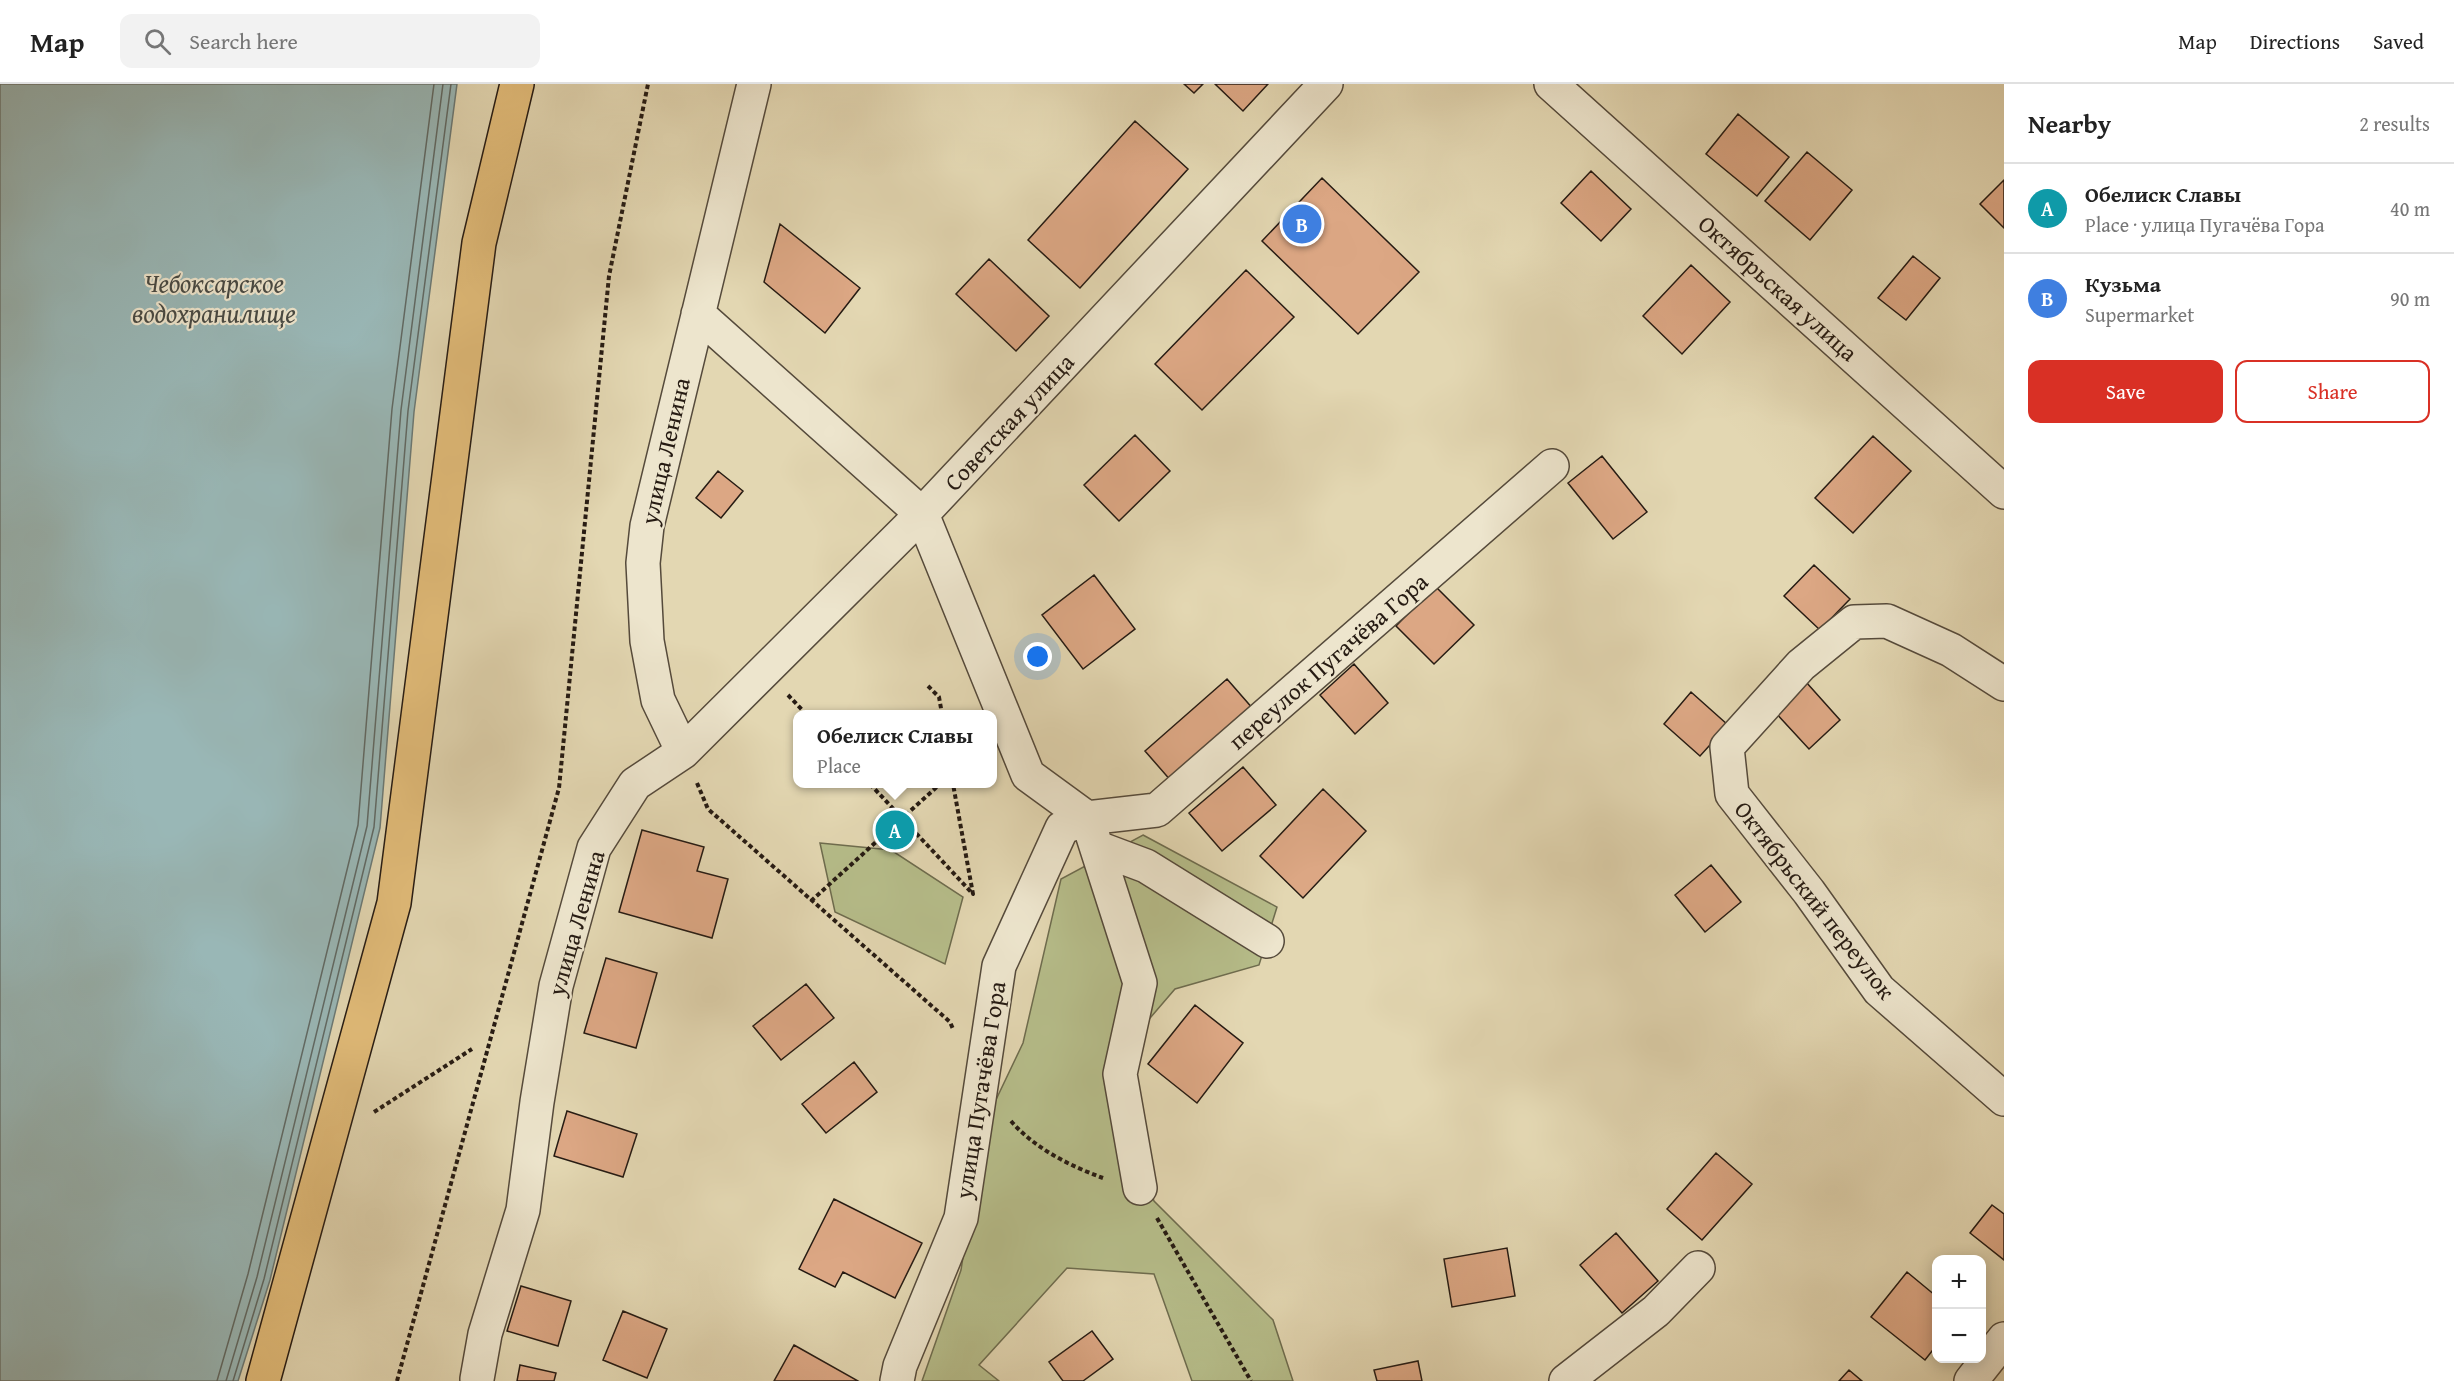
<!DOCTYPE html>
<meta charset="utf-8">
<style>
:root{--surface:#fff;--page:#f2f2f2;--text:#222;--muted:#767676;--line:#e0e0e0;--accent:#d93025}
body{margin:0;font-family:"Gentium Book Plus",serif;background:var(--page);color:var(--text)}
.controls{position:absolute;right:18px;bottom:18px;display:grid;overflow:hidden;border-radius:12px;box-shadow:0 3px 15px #0003}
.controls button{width:54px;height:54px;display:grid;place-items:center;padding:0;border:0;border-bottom:2px solid var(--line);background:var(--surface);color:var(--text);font:30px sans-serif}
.you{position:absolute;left:1038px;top:573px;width:21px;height:21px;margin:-15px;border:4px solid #fff;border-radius:50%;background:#1a73e8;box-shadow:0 0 0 9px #1a73e833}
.badge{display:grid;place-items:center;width:39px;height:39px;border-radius:50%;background:var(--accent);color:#fff;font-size:20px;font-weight:700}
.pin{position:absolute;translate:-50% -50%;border:3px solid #fff;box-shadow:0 2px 6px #0006}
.popup{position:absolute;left:793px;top:626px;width:204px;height:78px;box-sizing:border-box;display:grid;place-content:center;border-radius:12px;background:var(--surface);filter:drop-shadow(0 2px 4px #0005);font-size:20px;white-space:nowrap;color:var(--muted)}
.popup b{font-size:22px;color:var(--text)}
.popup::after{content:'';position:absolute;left:50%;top:100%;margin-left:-12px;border:12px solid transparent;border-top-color:var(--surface)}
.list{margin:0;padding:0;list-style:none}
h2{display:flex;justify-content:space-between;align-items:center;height:78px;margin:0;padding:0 24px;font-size:26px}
h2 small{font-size:20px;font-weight:400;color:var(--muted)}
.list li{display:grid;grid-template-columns:39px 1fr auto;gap:18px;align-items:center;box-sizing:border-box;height:90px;padding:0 24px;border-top:2px solid var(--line)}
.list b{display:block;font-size:22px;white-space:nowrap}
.list p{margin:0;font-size:20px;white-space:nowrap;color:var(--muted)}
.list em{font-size:20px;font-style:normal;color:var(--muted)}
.actions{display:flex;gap:12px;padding:18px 24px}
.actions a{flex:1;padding:14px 0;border:2px solid var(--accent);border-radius:12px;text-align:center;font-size:21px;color:var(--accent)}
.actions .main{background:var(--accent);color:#fff}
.icon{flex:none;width:33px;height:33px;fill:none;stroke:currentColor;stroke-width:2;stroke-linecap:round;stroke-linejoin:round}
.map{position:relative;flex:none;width:2004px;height:1297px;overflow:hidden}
header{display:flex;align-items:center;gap:36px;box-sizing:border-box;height:84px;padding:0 30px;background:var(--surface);border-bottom:2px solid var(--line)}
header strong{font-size:28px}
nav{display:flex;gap:33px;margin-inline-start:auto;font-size:21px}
.search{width:420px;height:54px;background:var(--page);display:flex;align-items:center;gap:15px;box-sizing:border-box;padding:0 21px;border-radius:12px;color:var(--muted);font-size:22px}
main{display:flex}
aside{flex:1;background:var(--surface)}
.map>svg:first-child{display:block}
</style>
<header>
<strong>Map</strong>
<div class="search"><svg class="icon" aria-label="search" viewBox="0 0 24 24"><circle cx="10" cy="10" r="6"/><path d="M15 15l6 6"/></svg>Search here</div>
<nav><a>Map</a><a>Directions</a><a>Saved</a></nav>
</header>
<main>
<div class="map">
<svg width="2004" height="1297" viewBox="0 0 2004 1297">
<rect width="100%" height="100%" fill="#e3d7b2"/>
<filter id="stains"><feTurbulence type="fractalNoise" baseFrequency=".00333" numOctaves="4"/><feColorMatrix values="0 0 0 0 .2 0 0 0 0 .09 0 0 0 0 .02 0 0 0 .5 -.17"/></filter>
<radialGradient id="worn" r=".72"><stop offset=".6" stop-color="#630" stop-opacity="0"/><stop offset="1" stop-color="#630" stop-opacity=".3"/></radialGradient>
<path fill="#b6bd8a" stroke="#6e6c4e" stroke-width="1.5" d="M1143,751l134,72 -18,58 -84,24 -67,78 46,134 119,119 20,61h-101l-38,-107 -87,-6 -88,97 20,16h-77l39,-111 22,-143 40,-84 38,-164z
M820,759l71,7 72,47 -18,67 -110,-52z"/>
<path fill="#99b7b6" stroke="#6b7975" stroke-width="1.5" d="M0,0h457l-43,328 -34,416 -110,452 -32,101h-238z"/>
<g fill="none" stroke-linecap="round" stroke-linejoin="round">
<path stroke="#606964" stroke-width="1.5" d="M217,1297l31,-107 110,-449 34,-416 42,-325
M226,1297l31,-104 110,-451 34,-416 42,-326
M233,1297l31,-102 110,-452 34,-416 43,-327"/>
</g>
<path fill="#dca784" stroke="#261b13" stroke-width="1.5" d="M1184,0h19l-9,9z
M1215,0h53l-25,27z
M1738,30l51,43 -32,39 -51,-42z
M1135,37l53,48 -108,119 -52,-48z
M1807,68l45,38 -42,50 -45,-39z
M1591,87l40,38 -30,32 -40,-38z
M1322,94l97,94 -61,62 -96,-93z
M2004,96v48l-24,-24z
M780,140l80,64 -35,45 -61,-51z
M1913,172l27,22 -34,42 -28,-22z
M989,175l60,57 -33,35 -60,-57z
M1691,181l39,37 -48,52 -39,-38z
M1246,186l48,47 -92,93 -47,-46z
M1135,351l35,36 -51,50 -35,-36z
M1873,352l38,35 -58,62 -38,-35z
M1602,372l45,56 -34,27 -45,-56z
M718,387l25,20 -22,27 -25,-20z
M1814,481l36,34 -30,31 -36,-34z
M1094,491l41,54 -52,40 -41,-54z
M1435,502l39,39 -40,39 -38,-38z
M1354,580l34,39 -33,31 -35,-39z
M1227,595l27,31 -82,72 -27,-31z
M1806,598l34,38 -31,29 -35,-38z
M1691,608l37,33 -28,31 -36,-32z
M1243,683l33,38 -54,46 -33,-38z
M1323,705l43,42 -63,67 -43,-42z
M642,746l62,17 -7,24 31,8 -16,59 -93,-26z
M1711,781l30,37 -36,30 -30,-37z
M606,874l51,15 -21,75 -52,-15z
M806,900l28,34 -53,42 -28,-34z
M1195,921l48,38 -46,60 -49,-39z
M854,978l23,30 -51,41 -24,-29z
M567,1027l70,23 -14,43 -69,-21z
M1716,1069l36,31 -50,56 -35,-31z
M834,1115l88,44 -27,55 -52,-26 -8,15 -36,-18z
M1992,1121l12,9v46l-34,-27z
M1616,1149l42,48 -36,32 -42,-48z
M1507,1164l8,48 -63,11 -8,-48z
M1907,1188l29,24v50l-11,14 -54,-43z
M521,1202l50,15 -13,45 -51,-15z
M623,1227l44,18 -20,49 -44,-18z
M1092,1247l21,28 -30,22h-20l-14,-19z
M794,1261l64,36h-84z
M1418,1277l4,20h-45l-3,-11z
M520,1281l36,8 -2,8h-37z
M1849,1286l13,11h-23z"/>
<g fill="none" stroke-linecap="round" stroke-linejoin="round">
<g stroke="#554a3b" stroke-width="36">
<path id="minor" d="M1551,0l453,408
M698,230l224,200 106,261 59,43 -25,10 -63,138 -38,252 -61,148 -3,15
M2004,600l-53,-34 -64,-29 -33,1 -53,43 -74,82 5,47 77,98 70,98 125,109
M683,668l-25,-52 -11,-59 -4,-78 4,-37 107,-442
M1098,764l48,18 121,75
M1140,1104l-20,-114 20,-91 -53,-165 70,-8 395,-344
M477,1295l8,-45 38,-124 14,-108 19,-116 38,-138 41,-64 48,-32 239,-238 404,-430
M1566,1297l90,-70 42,-43
M1971,1297l33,-42"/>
</g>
<g stroke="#261b13" stroke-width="36">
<path id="major" d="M263,1297l131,-478 85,-660 38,-159"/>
</g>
<path stroke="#261b13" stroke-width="4" stroke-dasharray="4.5 3" stroke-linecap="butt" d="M928,602l11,11 3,17
M788,611l18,19
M697,699l11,26 242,213 3,7
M870,700l103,110 -20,-110
M811,817l129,-117
M374,1028l98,-63
M1011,1037c23,27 59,45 92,57
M1157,1134l94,163
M397,1297l162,-593 50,-512 39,-192"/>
<use href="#minor" stroke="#ede5cd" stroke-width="33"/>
<use href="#major" stroke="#e2bc79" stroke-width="33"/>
</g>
<g text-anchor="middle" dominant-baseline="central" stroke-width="4.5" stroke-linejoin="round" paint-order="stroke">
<g font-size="24" fill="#261b13" stroke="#ede5cd">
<text transform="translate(1778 204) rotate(42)">Октябрьская улица</text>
<text transform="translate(1009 338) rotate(-47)">Советская улица</text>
<text transform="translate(665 367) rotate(-77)">улица Ленина</text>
<text transform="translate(1328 577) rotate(-41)">переулок Пугачёва Гора</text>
<text transform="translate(1815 816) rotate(52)">Октябрьский переулок</text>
<text transform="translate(576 839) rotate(-74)">улица Ленина</text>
<text transform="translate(980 1006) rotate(-81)">улица Пугачёва Гора</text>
</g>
<g font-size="26" font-style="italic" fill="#484a44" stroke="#ede5cd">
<text x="214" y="198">Чебоксарское<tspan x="214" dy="30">водохранилище</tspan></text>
</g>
</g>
<rect width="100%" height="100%" filter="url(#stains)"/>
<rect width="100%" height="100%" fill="url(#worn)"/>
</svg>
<div class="controls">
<button>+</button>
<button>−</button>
</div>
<div class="you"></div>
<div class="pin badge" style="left:895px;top:746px;background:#0f9aa8">A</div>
<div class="popup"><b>Обелиск Славы</b>Place</div>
<div class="pin badge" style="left:1302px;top:140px;background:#3f7fe0">B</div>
</div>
<aside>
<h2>Nearby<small>2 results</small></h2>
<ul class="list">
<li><span class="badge" style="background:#0f9aa8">A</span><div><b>Обелиск Славы</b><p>Place · улица Пугачёва Гора</p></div><em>40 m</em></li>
<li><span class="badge" style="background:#3f7fe0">B</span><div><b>Кузьма</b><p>Supermarket</p></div><em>90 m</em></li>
</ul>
<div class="actions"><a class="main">Save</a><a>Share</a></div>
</aside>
</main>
